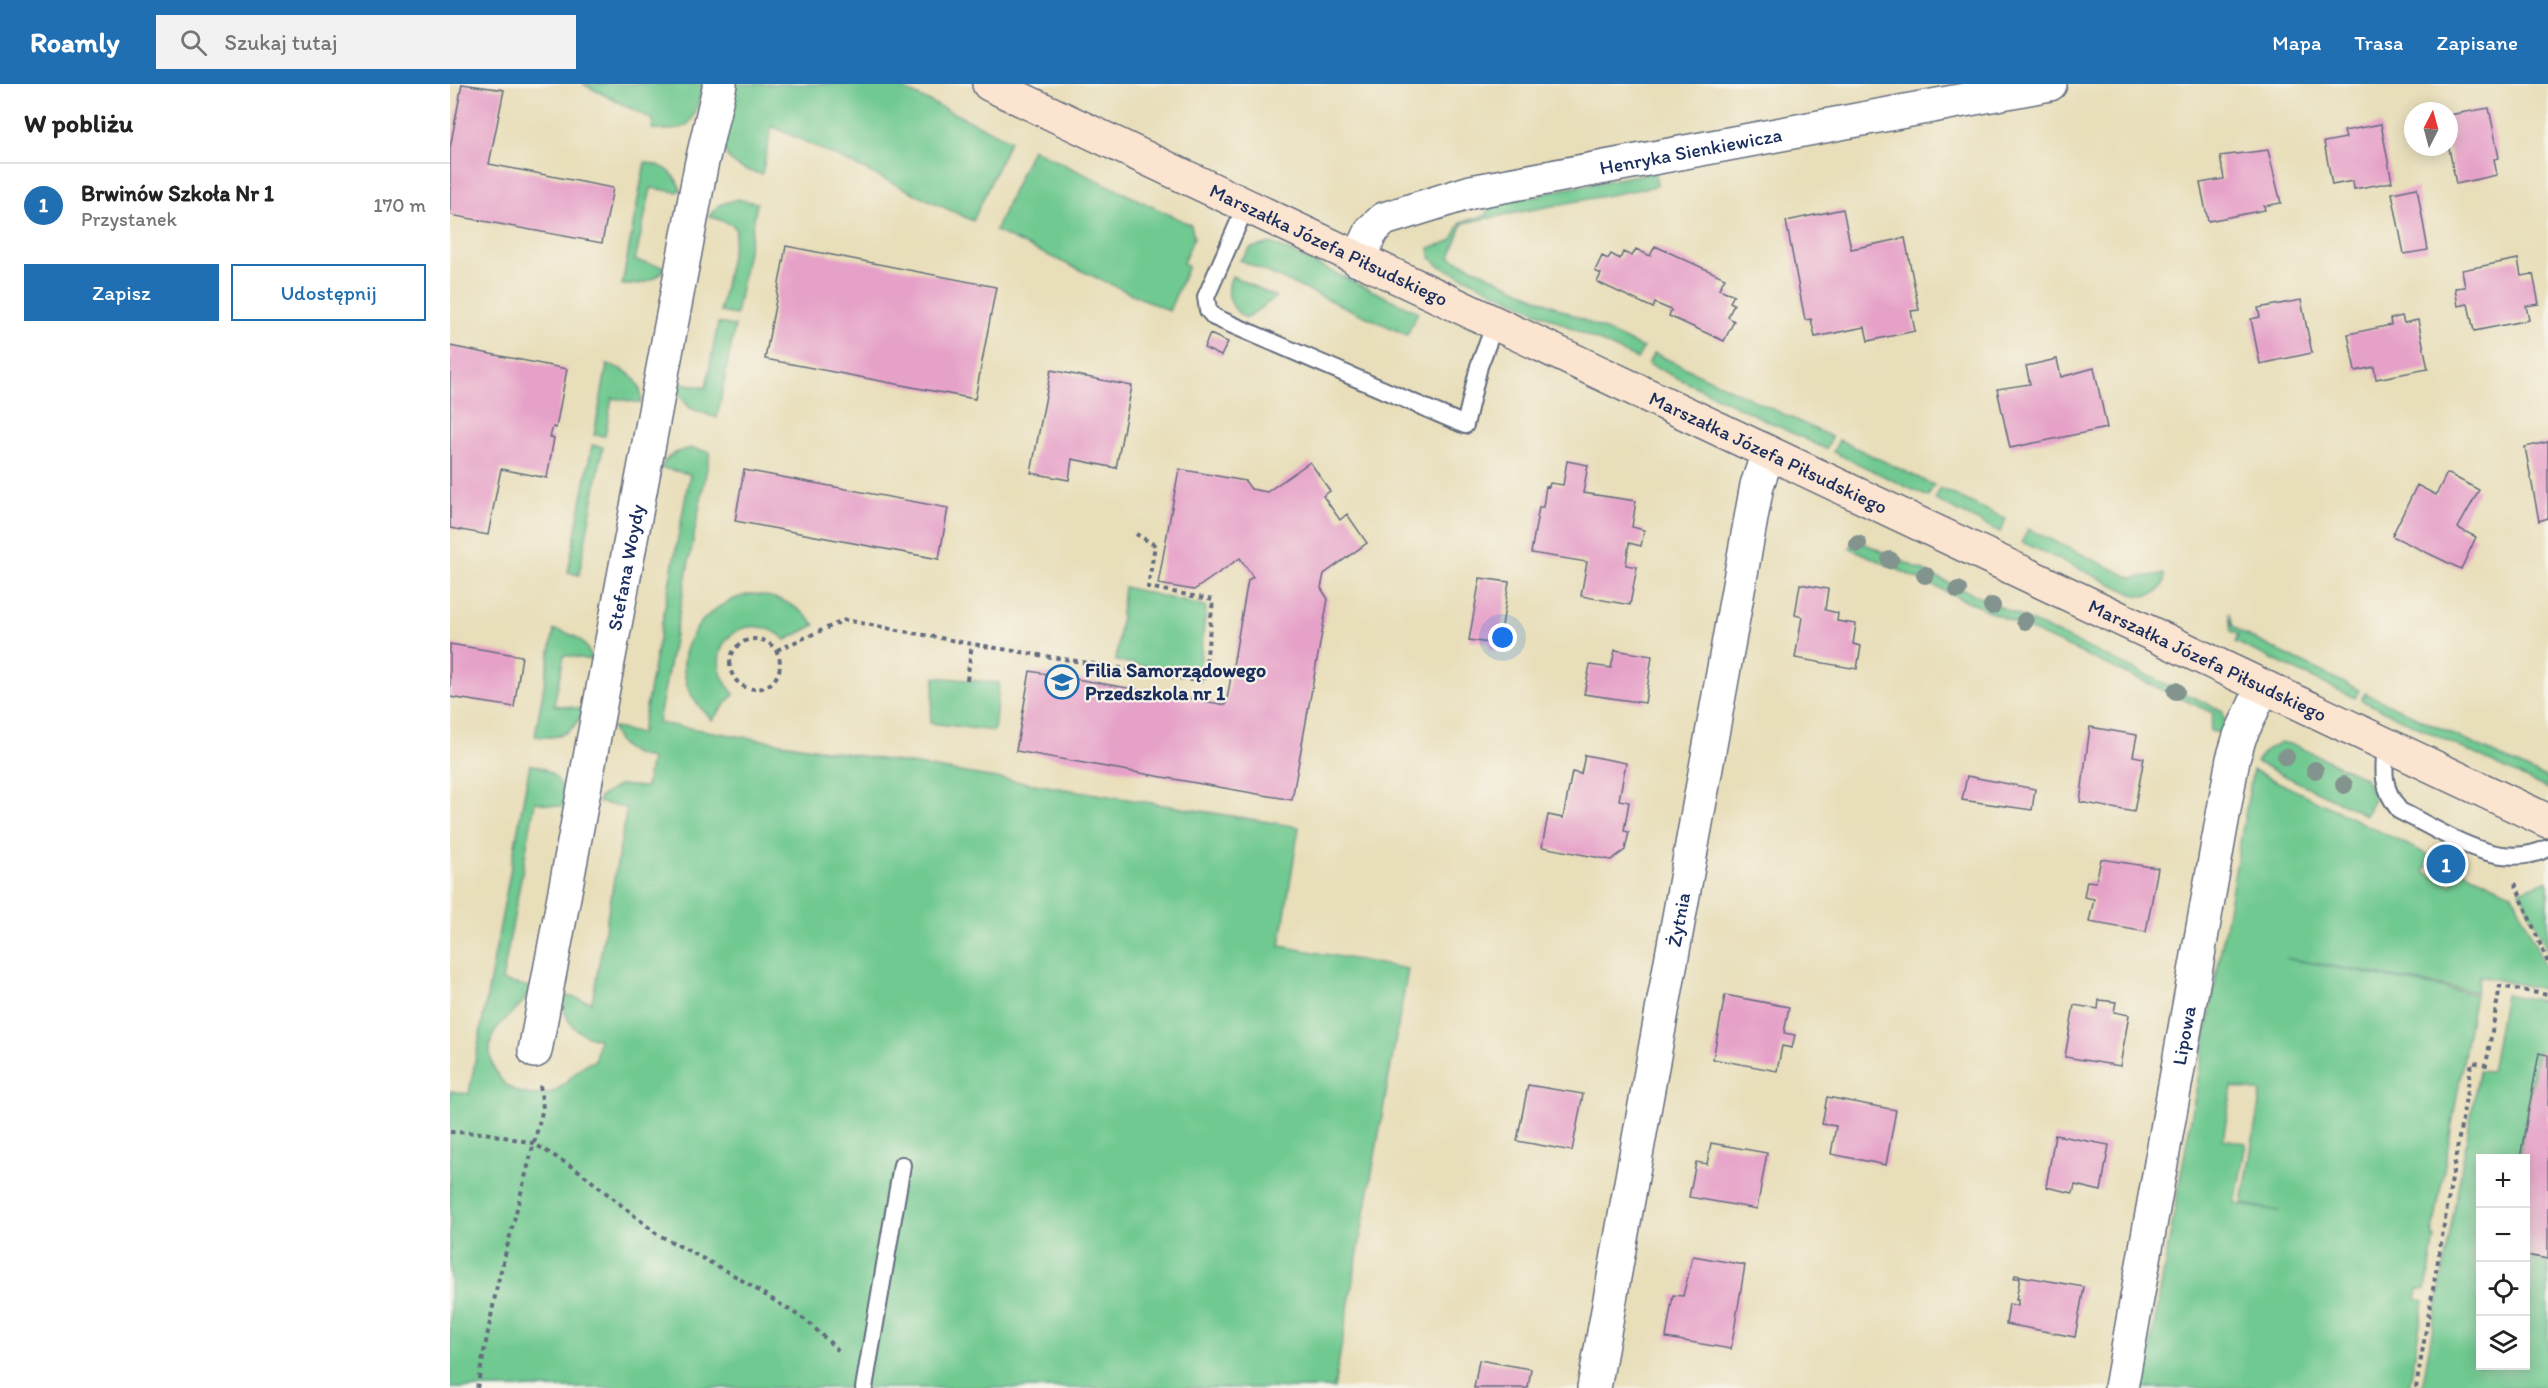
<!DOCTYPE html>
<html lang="pl">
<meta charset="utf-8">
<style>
:root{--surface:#fff;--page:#f2f2f2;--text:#222;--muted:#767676;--line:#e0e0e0;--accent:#1f6fb2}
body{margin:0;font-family:Itim,sans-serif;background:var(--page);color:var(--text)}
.controls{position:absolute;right:18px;bottom:18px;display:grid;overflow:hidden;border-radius:0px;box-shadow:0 3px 15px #0003}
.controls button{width:54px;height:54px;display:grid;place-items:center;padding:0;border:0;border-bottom:2px solid var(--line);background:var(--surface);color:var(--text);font:30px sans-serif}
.compass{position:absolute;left:1954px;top:18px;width:54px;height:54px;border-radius:50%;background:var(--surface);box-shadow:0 3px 15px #0003;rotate:6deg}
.you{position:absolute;left:1053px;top:554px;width:21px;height:21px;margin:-15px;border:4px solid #fff;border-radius:50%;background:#1a73e8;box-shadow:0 0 0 9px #1a73e833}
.badge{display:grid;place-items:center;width:39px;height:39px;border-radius:50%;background:var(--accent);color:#fff;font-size:20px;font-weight:700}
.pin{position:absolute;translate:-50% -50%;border:3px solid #fff;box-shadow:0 2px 6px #0006}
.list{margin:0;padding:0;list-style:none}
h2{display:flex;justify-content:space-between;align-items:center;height:78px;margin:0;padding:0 24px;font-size:26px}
h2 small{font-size:20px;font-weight:400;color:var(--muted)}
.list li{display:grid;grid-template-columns:39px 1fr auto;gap:18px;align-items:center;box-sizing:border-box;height:84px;padding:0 24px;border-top:2px solid var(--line)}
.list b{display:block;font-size:22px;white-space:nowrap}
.list p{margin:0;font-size:20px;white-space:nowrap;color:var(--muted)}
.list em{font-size:20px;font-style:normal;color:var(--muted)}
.actions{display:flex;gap:12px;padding:18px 24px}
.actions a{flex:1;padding:14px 0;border:2px solid var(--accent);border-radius:0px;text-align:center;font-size:21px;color:var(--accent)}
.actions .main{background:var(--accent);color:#fff}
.icon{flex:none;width:33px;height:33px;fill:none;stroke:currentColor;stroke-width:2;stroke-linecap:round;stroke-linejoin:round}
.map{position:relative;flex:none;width:2098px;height:1304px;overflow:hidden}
header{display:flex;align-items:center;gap:36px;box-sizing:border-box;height:84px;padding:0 30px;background:var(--accent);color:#fff}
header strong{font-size:28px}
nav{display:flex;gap:33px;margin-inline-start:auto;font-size:21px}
.search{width:420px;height:54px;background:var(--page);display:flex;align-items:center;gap:15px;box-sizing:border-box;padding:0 21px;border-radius:0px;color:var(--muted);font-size:22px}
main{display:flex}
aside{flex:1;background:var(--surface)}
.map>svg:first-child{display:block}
</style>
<header>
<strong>Roamly</strong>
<div class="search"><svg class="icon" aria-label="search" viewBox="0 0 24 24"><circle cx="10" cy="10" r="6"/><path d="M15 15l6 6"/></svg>Szukaj tutaj</div>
<nav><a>Mapa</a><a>Trasa</a><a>Zapisane</a></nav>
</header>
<main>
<aside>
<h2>W pobliżu<small></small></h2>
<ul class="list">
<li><span class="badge">1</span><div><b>Brwinów Szkoła Nr 1</b><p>Przystanek</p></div><em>170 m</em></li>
</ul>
<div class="actions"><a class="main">Zapisz</a><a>Udostępnij</a></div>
</aside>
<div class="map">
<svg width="2098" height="1304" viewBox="0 0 2098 1304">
<rect width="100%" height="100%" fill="#f7f3e8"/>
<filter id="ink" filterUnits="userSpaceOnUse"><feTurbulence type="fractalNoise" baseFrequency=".0167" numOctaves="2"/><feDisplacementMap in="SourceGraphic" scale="12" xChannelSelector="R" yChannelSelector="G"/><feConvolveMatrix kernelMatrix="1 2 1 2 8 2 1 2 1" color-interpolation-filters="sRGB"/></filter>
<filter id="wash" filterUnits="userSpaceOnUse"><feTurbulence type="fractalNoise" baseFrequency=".008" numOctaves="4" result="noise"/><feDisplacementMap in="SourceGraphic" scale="24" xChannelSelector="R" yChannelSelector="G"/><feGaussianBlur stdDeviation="1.35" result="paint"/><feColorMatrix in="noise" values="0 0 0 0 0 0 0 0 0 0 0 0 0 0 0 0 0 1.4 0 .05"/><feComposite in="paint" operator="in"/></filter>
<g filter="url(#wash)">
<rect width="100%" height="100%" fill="#e8deb9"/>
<path fill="#6fc990" stroke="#457c77" stroke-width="1.5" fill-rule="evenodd" d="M133,0h120c-9,35 -9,51 -51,45l1,-9z
M286,0h157l117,56 -37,81 -201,-95 -10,48c-59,-10 -36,-48 -26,-90z
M582,65l159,76 3,12 -11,26 5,3 -19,45 -174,-80z
M195,78c20,4 29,9 36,28l-4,2 -26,-4 -16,73 31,6c-9,15 -27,18 -44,18z
M1205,88l2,14 -194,37 -13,34 193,91 -6,11 -199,-94 -8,-8 -1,-9 22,-7 10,-19 27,-7 -2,-11 44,-8 8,1 5,-4z
M287,115l20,4 -21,112 -16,-3 16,-82 -3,-5 -24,-9 10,-11z
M821,159l147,69 -11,23 -167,-75 11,-12z
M782,192l44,21 -30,21c-16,-9 -22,-25 -14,-42z
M268,239l17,3 -18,92 -27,-10 -11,-13 -2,-13 29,6z
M1204,269l178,84 -6,12 -178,-85z
M157,281c19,3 37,16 34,38l-29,-5 -7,38 -11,-1z
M1389,356l95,45 -6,12 -95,-45z
M142,361l11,2 -24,128 -11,-3z
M241,364l19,4 -52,271 641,104 -19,119 128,23 -74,419h-884v-297l19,3 61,-330c22,5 37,19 34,43l-29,-5 -33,179 29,6c-10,31 -47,32 -40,72 2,10 7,18 13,24 12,11 28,14 43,11 21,-5 27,-29 48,-33l4,-22c-24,-4 -36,-20 -37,-44l30,7 35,-194 -29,-6 2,-5 19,-12 27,2 5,-29c-20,-3 -34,-11 -39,-31l29,7 49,-260 -29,-6c5,-13 17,-17 30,-20z
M1490,404l66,31 -6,13 -65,-32z
M1578,445l104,49 32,-4c3,18 -15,25 -31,20l-111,-52z
M1405,455l368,172 3,23 -16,-3 3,-18 -363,-165z
M674,503l82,20 -7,68 -83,-14z
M301,510c27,2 46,10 64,31l-29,15c-43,-38 -92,12 -52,54l-22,26c-5,-6 -11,-11 -16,-18 -33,-46 6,-99 55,-108z
M1779,529l4,13 11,8 115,56 -4,8 -120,-56 3,-7 -7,-4z
M104,546c20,3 32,10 38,30l-28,-5 -10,50 29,4c-6,24 -26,31 -48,27z
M485,593l64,6 -5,48 -64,-8z
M1915,609l183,86v10l-187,-89z
M1831,658l16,4 68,32 9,20 -8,17 -110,-53 11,-13z
M1803,686l178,86 -7,16 28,13 8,-16 53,25 35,80v16l-69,-14 -3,16 -191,-34 190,36 -43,243h3l-9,53 -8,-1 -2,10 8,2 -15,87h-266zM1782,1003l29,5 -19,112 37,7 -44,-7 11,-61 -23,-4z
M2098,796v72l-28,-61z
M2055,910l43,8v50l-10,-1 -19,107h-39v208h46v-108l22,4v126h-126l57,-317 12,1z"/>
<g id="blocks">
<path fill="#e6a1c8" d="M12,0l42,6 -15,74 124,24 -11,55 -152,-28v-67z
M2039,24l10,50 -5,1 3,16 -41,9 -7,-36v-33z
M1931,40l11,58 -38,7 -1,-8 -21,4 -8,-43 22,-4 -2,-7z
M1818,66l13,53 -17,3 1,4 -57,11 -8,-38 24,-4 -4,-23z
M1967,104l11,62 -24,4 -12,-61z
M1393,125l8,40 54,-11 14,72 -8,1 4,20 -47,10 -3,-14 -50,10 -4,-18 -6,1 -19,-99z
M336,162l210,41 -21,112 -210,-40z
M1205,162l70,32 -6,11 15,6 -4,7 4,2 -6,13 6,4 -10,20 -55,-25 2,-6 -16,-7 -2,5 -56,-26 4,-8 -6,-3 7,-15 6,3 3,-5 9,5 3,-7 9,4 4,-7 14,7z
M2068,175l3,17 12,-2 6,30 -13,2 3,14 -55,11 -6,-27 -10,2 -3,-18 10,-1 -3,-17z
M1851,216l11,53 -52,11 -9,-45 9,-2 -2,-9z
M1952,232l2,7 14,-3 10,49 -52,10 -2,-12 -19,4 -7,-37 43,-9 -1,-6z
M760,250l18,8 -7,14 -17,-8z
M0,262l117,23 -11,59 -3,-1 -3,10 4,1 -7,40 -46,-9 -13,66 -38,-7z
M1607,275l4,18 33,-9 13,60 -97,20 -13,-59 33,-5 -4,-18z
M601,286l81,16 -16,82 -44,-9 -3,21 -38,-7z
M2098,358v76l-9,3 -14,-74z
M1117,377l21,4 -5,28 53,8 -4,26 12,3 -3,16 -12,-3 -3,22 11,2 -7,38 -49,-9 6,-34 -56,-9 8,-46h4l3,-21 3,1 1,-4 13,2z
M860,378l20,29 -7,5 17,24 7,-6 20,29 -43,31 -3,14 7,11 -36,201 -276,-49 14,-80 196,34 22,-125 5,-3 -13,-19 -46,32 -36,-6 21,-115 66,12 6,8 16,3z
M294,386l204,38 -9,51 -204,-38z
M1997,389l32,17 -21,38 18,9 -15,32 -69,-33 25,-51 19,10z
M1030,494l29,4 -11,69 -9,-2v-6l-20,-3z
M1350,500l28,5 -3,21 13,3 -1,8 19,3 -3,20 8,2 -4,23 -62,-11 7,-41 -7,-2z
M0,560l72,12 -8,51 -64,-10z
M1165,566l37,6 -7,47 -61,-9 6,-29 21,3z
M1640,643l47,8 -4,21 11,2 -10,54 -54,-10z
M1135,671l41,8 -7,37 10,2 -5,29 5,1 -4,18 -14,10 -69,-13 6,-32 15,3 9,-46 9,2z
M1517,692l68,13 -3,21 -70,-10z
M1651,775l57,9 -12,64 -57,-10 5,-23 -10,-2 3,-16 9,1z
M1275,911l64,12 -5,26 11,2 -3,13 -10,-2 -5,25 -64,-12z
M1649,916l17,2 -2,10 15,3 -9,51 -55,-9 9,-52 24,4z
M2089,969l9,2v204l-22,-4v-97h-6z
M1078,1001l55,9 -11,57 -55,-10z
M1377,1013l69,13 -10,55 -55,-11 5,-28 -14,-2z
M1605,1051l54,10 -8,46 -26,-6 -2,8 -27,-6z
M1261,1059l56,10 -10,56 -68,-12 7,-35 11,2z
M1243,1172l52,9 -14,84 -65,-11 7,-43 10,1z
M1565,1191l69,12 -9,50 -69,-13 3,-20 9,2v-6h-2l4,-22h-6z
M1029,1276l52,9 -3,19h-54z"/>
</g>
</g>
<g filter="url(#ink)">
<use href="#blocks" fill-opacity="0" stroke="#636c7e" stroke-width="1.5"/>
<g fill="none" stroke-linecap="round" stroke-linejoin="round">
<g stroke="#636c7e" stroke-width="20">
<path id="lane" d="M796,122l-40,91 2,13 6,7 251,108 14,-59 16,-42
M1936,661c-3,27 -4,44 14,66 44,21 98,62 148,37
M414,1304l38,-223"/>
</g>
<g stroke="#636c7e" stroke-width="36">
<g id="street">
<path id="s1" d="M908,176l14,-30 12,-11 87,-27 579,-108"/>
<path id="s2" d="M85,967l166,-885 19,-82"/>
<path id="s3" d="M1144,1304l163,-903 11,-31"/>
<path id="s4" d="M1671,1304l112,-629 7,-23 23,-49"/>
</g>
</g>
<g stroke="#636c7e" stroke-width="36">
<g id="secondary">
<path id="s5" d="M539,0l1559,737"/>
</g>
</g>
<path stroke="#636c7e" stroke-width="4" stroke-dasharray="4.5 4.5" stroke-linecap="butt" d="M280 580a25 25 0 1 1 50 0a25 25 0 1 1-50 0Z
M327,566l68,-30 127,24 232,38 9,-82 -65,-13 7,-42 -19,-11
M517,596l5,-36
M2065,799l33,80
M0,1048l35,1 48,10 46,28 78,63 75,40 75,47 34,32
M27,1304l20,-102 46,-178 -3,-23
M1966,1304l56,-326 14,3 14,-79 48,9"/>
<use href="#lane" stroke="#fff" stroke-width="16"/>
<use href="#street" stroke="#fff" stroke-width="33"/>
<use href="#secondary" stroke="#fce5d0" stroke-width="33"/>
</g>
<g fill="#83938e">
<circle cx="1408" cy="460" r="9"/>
<circle cx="1440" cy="476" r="9"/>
<circle cx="1475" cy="491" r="9"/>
<circle cx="1508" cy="506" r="9"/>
<circle cx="1542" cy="522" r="9"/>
<circle cx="1575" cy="537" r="9"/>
<circle cx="1726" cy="607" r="9"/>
<circle cx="1836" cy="673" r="9"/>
<circle cx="1865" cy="686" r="9"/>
<circle cx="1894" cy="701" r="9"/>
</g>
</g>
<defs>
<g id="school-ring" transform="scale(1.725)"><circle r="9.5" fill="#f7f3e8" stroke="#1f6fb2" stroke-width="1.5"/><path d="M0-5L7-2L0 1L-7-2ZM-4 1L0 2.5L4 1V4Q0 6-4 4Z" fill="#1f6fb2"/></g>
</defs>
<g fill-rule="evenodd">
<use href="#school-ring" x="612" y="598"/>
</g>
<g text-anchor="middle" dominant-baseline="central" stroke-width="4.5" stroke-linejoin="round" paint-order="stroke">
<g font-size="20" fill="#1b2f5e" stroke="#f7f3e8">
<text stroke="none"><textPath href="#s1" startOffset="364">Henryka Sienkiewicza</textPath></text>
<text stroke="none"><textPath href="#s5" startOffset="376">Marszałka Józefa Piłsudskiego</textPath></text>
<text stroke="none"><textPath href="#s5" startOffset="862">Marszałka Józefa Piłsudskiego</textPath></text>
<text stroke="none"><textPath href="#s2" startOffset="492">Stefana Woydy</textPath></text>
<text stroke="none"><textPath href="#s5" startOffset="1348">Marszałka Józefa Piłsudskiego</textPath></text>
<text stroke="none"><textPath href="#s3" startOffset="476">Żytnia</textPath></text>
<text stroke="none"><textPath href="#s4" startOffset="358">Lipowa</textPath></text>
</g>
<g font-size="20" font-weight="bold" fill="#1b2f5e" stroke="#f7f3e8" text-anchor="start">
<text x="635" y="586">Filia Samorządowego<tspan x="635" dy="23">Przedszkola nr 1</tspan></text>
</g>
</g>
</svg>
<div class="controls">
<button>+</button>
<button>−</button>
<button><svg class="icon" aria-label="locate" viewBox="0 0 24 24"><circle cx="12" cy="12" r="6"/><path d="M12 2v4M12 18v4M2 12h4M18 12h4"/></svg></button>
<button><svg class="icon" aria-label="layers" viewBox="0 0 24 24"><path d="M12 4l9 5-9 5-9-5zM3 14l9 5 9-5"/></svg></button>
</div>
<svg class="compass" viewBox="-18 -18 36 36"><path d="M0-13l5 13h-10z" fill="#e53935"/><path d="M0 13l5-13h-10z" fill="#767676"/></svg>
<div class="you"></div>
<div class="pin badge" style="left:1996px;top:780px">1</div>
</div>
</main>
